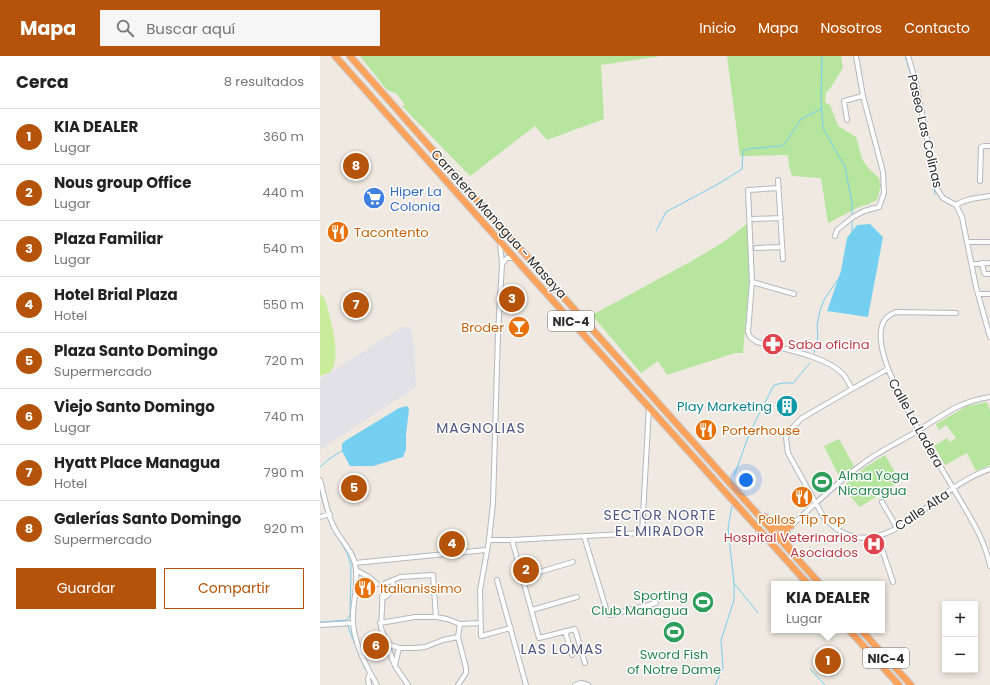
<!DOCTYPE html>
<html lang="es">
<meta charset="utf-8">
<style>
:root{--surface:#fff;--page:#f6f6f6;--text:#222;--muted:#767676;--line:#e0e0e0;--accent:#b45309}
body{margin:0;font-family:Poppins,sans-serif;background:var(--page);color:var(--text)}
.controls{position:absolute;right:12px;bottom:12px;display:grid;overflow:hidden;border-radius:0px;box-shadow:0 2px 6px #0003}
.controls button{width:36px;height:36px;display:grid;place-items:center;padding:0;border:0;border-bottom:1px solid var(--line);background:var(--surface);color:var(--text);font:20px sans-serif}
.you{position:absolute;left:426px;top:424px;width:14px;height:14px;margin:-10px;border:3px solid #fff;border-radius:50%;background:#1a73e8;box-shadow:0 0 0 6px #1a73e833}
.badge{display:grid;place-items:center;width:26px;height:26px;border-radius:50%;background:var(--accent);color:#fff;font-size:13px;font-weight:700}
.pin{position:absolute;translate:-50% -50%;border:2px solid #fff;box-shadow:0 1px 4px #0006}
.popup{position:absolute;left:451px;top:525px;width:114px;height:52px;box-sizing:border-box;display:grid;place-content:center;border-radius:0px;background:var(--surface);filter:drop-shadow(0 1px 3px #0005);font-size:13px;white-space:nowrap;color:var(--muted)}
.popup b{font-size:15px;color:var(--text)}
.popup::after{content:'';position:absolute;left:50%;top:100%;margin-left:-8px;border:8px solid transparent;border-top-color:var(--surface)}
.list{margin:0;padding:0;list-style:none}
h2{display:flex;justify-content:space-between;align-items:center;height:52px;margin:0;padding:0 16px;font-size:17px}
h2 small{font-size:13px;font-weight:400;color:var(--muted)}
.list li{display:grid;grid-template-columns:26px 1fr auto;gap:12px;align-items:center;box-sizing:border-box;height:56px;padding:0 16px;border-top:1px solid var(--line)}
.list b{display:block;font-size:15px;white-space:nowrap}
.list p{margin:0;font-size:13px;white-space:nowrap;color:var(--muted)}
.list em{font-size:13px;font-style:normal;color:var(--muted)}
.actions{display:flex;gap:8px;padding:12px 16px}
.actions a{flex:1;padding:9px 0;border:1px solid var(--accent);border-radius:0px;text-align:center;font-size:14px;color:var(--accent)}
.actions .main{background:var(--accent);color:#fff}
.icon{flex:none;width:22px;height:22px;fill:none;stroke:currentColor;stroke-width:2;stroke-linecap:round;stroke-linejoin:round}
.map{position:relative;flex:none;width:670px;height:629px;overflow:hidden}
header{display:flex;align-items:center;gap:24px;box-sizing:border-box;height:56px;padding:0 20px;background:var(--accent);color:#fff}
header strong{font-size:19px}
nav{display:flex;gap:22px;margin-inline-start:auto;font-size:14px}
.search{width:280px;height:36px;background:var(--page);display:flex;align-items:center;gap:10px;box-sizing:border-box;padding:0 14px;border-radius:0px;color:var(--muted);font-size:15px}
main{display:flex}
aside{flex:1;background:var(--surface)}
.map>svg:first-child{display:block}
</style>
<header>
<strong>Mapa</strong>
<div class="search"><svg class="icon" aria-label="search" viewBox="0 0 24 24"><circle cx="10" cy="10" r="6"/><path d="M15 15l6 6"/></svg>Buscar aquí</div>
<nav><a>Inicio</a><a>Mapa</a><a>Nosotros</a><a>Contacto</a></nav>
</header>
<main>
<aside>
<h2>Cerca<small>8 resultados</small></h2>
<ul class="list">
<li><span class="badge">1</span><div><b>KIA DEALER</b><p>Lugar</p></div><em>360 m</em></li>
<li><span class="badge">2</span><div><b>Nous group Office</b><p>Lugar</p></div><em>440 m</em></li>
<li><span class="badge">3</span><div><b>Plaza Familiar</b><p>Lugar</p></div><em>540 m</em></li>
<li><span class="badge">4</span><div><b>Hotel Brial Plaza</b><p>Hotel</p></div><em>550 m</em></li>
<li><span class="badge">5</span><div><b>Plaza Santo Domingo</b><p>Supermercado</p></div><em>720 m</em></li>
<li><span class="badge">6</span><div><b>Viejo Santo Domingo</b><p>Lugar</p></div><em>740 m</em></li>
<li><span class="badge">7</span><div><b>Hyatt Place Managua</b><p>Hotel</p></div><em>790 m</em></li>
<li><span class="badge">8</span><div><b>Galerías Santo Domingo</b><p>Supermercado</p></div><em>920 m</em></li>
</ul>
<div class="actions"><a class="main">Guardar</a><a>Compartir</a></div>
</aside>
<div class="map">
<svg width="670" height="629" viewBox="0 0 670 629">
<rect width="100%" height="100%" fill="#efe9e1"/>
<path fill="#e3e1e8" d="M82,271h7l5,13 2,47 -96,63v-71z"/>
<path fill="#b6e59e" d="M40,0h301l-60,9 3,54 -57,21 -12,-14 -65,50 -68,-70 3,-1 -8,-11 -10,-4z
M407,0h114l2,12 -12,19 -5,6 -1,9 5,3 8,21 18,11 6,22 7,10 10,9 2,7 -4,15 -10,5 -6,1 -33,17 -7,-45 -29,-2 -3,-10 -1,-11 -48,1z
M427,168l3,48 -7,81h-8l-68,22 -9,-14 -17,12 -49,-58 98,-53 32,-19z
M667,346l3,9v54l-14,6 -9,-18 -22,12 -11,-19 13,-8 3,4 6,-4 -10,-13 -7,5 -3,-6 31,-18z
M519,383l15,27 -15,10 -15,-30z
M565,399l15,26 -40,26 -18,-20 22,-19z"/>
<path fill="#c9ec9a" d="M0,237l5,6c4,15 19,63 4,74 -3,1 -7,2 -9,3z"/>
<path fill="#75cff0" d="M550,168l13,13 -15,80 -41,-6 14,-40 6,-33 10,-13z
M87,350l2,3 -3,26v14l-3,8 -30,9h-23l-8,-15v-7l3,-3 54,-33z"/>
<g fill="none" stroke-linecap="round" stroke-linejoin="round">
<path stroke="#75cff0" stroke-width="1" d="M502,0l-1,44 2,28 22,39 7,36v12
M585,0l8,25 3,21 5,17
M604,80l11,58
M532,164v13
M336,175l10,-19 54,-29 22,-14 1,-18 5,-2 32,-3 4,-1 17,-26 20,-10
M494,297l4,-17 -1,-10 3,-16 5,-12 14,-20
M0,411l9,-8 13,-8
M414,420l16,-44 24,-47 9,-2h10l17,-20
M0,436l5,17
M412,450l-4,22 6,55 24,30
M0,566l27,-2 3,-5 1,-50 -4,-12 -10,-17
M28,570l2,6 15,37
M490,613l15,16
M395,629l8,-17 -2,-28 13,-40v-17"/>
<g stroke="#b4b7c1" stroke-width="6">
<path id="minor" d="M588,0l7,23 22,110 6,9 13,7 6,12 14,70 14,50
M527,64l-3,-19 19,-5
M458,124l5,79
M660,125l1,-34 3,-1h6
M459,132l-31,2 4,92 -4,50 2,5 7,5c23,6 68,14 85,31 4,4 7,10 10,16
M636,149c10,-7 23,-7 34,-9
M433,163l28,-1
M515,180l2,-6 16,-13 11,-6 15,-4 5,-14 -1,-21 -20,-76 -7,-40
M648,186h22
M180,187l2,21 -4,70 -5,169 -4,37 -9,50 1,46 30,-8
M436,192l26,-1
M662,207l2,10 2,1h4
M182,208l5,-6h7
M652,208l18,-1
M432,226l42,12
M658,238h12
M636,257l-60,-1c-5,2 -9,4 -12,9 -16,28 30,100 45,126 15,26 31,52 46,79 7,13 12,25 15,40
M568,313l-36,20 -50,29 -11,11 -5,9 2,15 35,63c40,47 82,8 119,-20 15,-11 30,-21 48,-27
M0,424c4,14 7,34 14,47 6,13 18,22 21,37 4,15 -1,33 -2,49 -2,25 12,51 24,72
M562,446l15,26
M0,461l10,-3
M264,480l23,76 3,3 46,-12
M459,481c27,-24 53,-51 82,-72 18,-14 39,-23 58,-35 26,-16 39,-28 71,-33
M558,481l15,45
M169,484h23l27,98 36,-9 10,34
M192,484l130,-7 7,-126
M35,507l131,-13
M36,514l13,7 8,7
M203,521l50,-15
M177,524l29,105
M62,530l1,1 -2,41 14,38 13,19
M63,531l1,-3 16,-7 33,-2 3,42
M62,542c6,-2 10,-5 12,-12l-2,-5
M212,554l45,-13
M60,567l35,-6h21l11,2 13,5 20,-1
M0,569l33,-2
M245,575l7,24
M67,588l12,4h16l10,-1 18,-7 15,-3
M75,609l4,-17
M49,629l-1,-6 2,-6
M138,629l8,-12v-5l-8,-31 2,-13
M255,629l6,-2 7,2"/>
</g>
<g stroke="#c9c9c9" stroke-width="8">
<path id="highway" d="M15,0l193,217 280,311
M30,0l132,150 338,378
M445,461c12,8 10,14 26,9
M467,474l-1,11 3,6
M529,574l50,55
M541,574l50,55"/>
</g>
<use href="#minor" stroke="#fff" stroke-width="4"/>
<use href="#highway" stroke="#ffa35c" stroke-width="6"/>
</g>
<defs>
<g id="supermarket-disc" transform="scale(1.15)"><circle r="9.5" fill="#3f7fe0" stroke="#fff"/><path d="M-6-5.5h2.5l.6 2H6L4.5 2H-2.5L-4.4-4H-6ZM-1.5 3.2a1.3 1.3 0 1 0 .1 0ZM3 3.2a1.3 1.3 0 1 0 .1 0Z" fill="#fff"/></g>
<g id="restaurant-disc" transform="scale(1.15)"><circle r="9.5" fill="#e8710a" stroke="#fff"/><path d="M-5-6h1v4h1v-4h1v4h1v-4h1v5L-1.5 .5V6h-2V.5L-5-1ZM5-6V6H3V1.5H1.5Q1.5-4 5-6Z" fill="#fff"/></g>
<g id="bar-disc" transform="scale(1.15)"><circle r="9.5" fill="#e8710a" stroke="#fff"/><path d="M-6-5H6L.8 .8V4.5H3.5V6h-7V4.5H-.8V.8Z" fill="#fff"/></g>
<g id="pharmacy-disc" transform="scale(1.15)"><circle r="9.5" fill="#e0444e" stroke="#fff"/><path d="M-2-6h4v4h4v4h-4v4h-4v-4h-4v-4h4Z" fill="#fff"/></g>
<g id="building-disc" transform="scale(1.15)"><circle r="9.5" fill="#0f9aa8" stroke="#fff"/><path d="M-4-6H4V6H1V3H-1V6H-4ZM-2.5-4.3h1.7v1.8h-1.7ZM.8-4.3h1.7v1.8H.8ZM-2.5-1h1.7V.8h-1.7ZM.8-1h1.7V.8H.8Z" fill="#fff"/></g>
<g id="stadium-disc" transform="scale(1.15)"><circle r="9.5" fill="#2e9e5b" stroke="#fff"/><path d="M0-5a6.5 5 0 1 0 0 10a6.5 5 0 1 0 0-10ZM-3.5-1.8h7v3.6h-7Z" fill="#fff"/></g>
<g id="hospital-disc" transform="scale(1.15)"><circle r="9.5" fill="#e0444e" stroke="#fff"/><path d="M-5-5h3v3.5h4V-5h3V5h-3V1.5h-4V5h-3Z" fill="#fff"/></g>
</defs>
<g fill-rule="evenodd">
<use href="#supermarket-disc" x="54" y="142"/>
<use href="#restaurant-disc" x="18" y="176"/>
<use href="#bar-disc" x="199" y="271"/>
<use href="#pharmacy-disc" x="453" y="288"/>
<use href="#building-disc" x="467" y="350"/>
<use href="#restaurant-disc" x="386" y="374"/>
<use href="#stadium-disc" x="502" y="426"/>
<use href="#restaurant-disc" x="482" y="441"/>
<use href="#hospital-disc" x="554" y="488"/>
<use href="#restaurant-disc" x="45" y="532"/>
<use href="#stadium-disc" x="383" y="546"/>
<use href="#stadium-disc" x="354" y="576"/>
</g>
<g text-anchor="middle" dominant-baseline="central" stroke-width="3" stroke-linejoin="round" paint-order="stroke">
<g fill="#fff" stroke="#6d6d6d" stroke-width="1">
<rect x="228" y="255" width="46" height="20" rx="3"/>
<rect x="543" y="592" width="46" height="20" rx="3"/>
</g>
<g font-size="12" font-weight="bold" fill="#2e2e2e">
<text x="251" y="265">NIC-4</text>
<text x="566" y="602">NIC-4</text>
</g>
<g font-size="13" fill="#2e2e2e" stroke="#fff">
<text transform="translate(605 75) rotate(77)">Paseo Las Colinas</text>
<text transform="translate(179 168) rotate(48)">Carretera Managua - Masaya</text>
<text transform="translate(596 367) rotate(61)">Calle La Ladera</text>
<text transform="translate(602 454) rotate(-34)">Calle Alta</text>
</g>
<g font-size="13" fill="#366cbe" stroke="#fff" text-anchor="start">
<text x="70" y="135">Hiper La<tspan x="70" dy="15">Colonia</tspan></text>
</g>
<g font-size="13" fill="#c56008" stroke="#fff" text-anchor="start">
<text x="34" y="176">Tacontento</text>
<text x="184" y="271" text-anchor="end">Broder</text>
<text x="402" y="374">Porterhouse</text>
<text x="482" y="463" text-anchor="middle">Pollos Tip Top</text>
<text x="60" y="532">Italianissimo</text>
</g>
<g font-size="13" fill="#be3a42" stroke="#fff" text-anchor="start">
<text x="468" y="288">Saba oficina</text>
<text x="538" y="481" text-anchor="end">Hospital Veterinarios<tspan x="538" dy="15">Asociados</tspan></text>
</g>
<g font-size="13" fill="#0d838f" stroke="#fff" text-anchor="end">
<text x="452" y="350">Play Marketing</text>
</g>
<g font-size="13" fill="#27864d" stroke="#fff" text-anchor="start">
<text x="518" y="419">Alma Yoga<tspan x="518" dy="15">Nicaragua</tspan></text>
<text x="368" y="539" text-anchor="end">Sporting<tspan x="368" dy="15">Club Managua</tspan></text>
<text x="354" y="598" text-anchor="middle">Sword Fish<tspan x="354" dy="15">of Notre Dame</tspan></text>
</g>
<g font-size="14" letter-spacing="1" fill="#4d5680" stroke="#fff">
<text x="161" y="372">MAGNOLIAS</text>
<text x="340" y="459">SECTOR NORTE<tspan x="340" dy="16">EL MIRADOR</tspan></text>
<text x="242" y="593">LAS LOMAS</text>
</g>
</g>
</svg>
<div class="controls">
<button>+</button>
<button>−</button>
</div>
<div class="you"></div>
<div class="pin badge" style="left:508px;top:605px">1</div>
<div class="popup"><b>KIA DEALER</b>Lugar</div>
<div class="pin badge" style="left:206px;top:514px">2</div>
<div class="pin badge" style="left:192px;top:243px">3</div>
<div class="pin badge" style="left:132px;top:488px">4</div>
<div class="pin badge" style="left:34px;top:432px">5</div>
<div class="pin badge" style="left:56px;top:590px">6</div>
<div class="pin badge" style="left:36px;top:249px">7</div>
<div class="pin badge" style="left:36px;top:110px">8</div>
</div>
</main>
